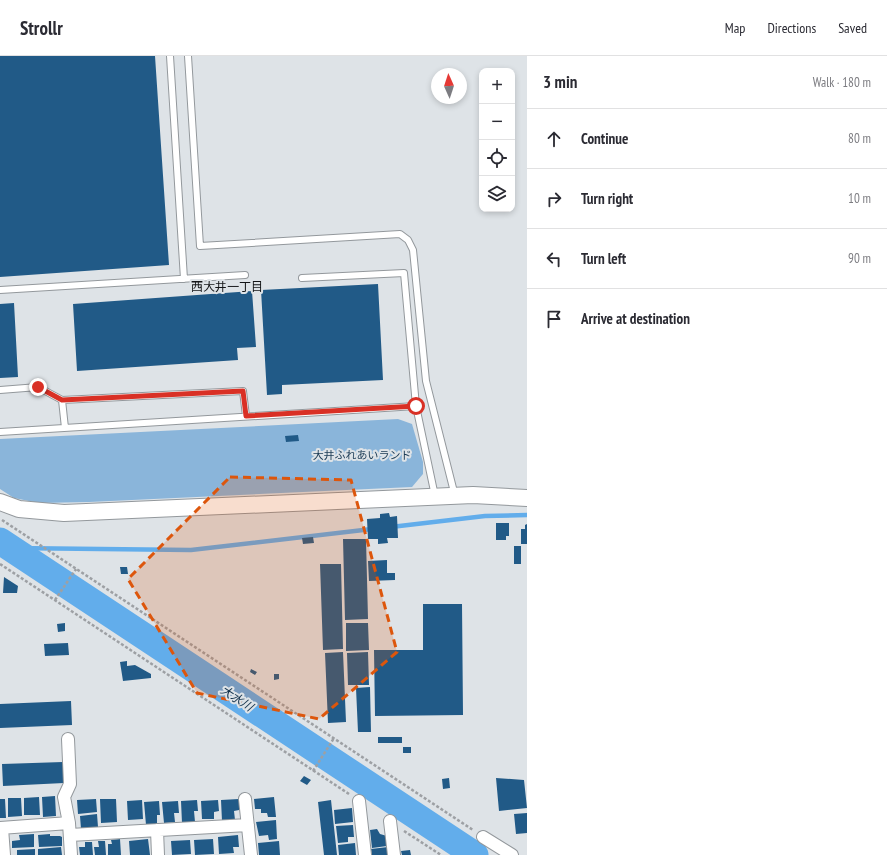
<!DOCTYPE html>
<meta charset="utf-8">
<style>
:root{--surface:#fff;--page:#f2f2f3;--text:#2b2b33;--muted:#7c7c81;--line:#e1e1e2}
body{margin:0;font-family:"PT Sans Narrow","Noto Sans JP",sans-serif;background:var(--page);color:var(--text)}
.controls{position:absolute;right:12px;top:12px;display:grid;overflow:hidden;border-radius:8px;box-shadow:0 2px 6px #0003}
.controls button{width:36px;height:36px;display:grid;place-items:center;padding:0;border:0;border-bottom:1px solid var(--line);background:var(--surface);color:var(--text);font:20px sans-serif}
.compass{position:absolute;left:431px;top:12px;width:36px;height:36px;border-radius:50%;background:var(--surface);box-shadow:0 2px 6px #0003;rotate:357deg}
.stop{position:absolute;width:12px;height:12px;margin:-9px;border:3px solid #d93025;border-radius:50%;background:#fff}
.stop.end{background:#d93025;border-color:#fff;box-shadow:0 1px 4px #0008}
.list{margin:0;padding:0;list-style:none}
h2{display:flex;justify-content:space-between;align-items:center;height:52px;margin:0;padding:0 16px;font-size:17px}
h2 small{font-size:13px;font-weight:400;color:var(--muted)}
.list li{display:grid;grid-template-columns:26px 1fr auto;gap:12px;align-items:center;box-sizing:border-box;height:60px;padding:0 16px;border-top:1px solid var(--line)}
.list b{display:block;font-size:15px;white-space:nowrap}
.list em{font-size:13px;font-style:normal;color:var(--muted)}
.icon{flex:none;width:22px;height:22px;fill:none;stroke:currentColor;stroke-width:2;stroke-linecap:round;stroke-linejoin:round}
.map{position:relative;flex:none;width:527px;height:799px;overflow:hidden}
header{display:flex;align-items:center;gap:24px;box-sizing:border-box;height:56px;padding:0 20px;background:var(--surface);border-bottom:1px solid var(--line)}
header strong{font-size:19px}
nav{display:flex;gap:22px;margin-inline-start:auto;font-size:14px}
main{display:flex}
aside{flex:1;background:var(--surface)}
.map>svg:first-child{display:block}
</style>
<header>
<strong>Strollr</strong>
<nav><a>Map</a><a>Directions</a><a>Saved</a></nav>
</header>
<main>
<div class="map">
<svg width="527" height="799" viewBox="0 0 527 799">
<rect width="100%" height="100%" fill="#dee3e7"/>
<path fill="#8ab5da" d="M398,363l14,5 11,38v12l-11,13 -323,15 -50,1 -25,-5 -14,-9v-50z"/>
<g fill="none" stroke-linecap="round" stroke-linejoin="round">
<path stroke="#62adeb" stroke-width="4.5" d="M391,471l94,-11 42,-1
M10,492l181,2 181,-21"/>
<path stroke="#62adeb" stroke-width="27" d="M0,485l475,314"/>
</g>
<path fill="#215a87" d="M0,0h155l14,209 -169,12z
M378,228l5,96 -101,5v9l-15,1 -6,-105z
M252,235l4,56 -19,1 1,12 -161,11 -4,-67z
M14,247l4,74 -18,1v-74z
M298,379l1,6 -13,1 -1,-6z
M389,457l1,4 7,-1 1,22h-11l1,5 -10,1v-5h-10l-1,-20 13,-1v-4z
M496,467h13v13h-3v4h-10z
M527,468v20h-6v-15h4v-4z
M313,481l1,6 -11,1 -1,-6z
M343,483h23l2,80 -23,1z
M514,490h7v18h-7z
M387,504v13h8v7l-26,1 -1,-20z
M320,508h21l2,85 -20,1z
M120,511h7l1,7h-7z
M4,521l14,9 -1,7h-14z
M423,548h39l1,111 -88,1 -1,-66h49z
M65,567v8l-7,1 -1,-8z
M346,567h22l1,27 -23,1z
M68,587l1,12 -24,1 -1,-12z
M343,596l3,70 -18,1 -3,-70z
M368,596l1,33h-21l-1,-32z
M127,605v5l8,-1 16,9v4l-28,3 -3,-19z
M251,613l6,3 -2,3 -5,-3z
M274,618h5v5l-5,1z
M370,631l1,45h-13l-2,-44z
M71,645l1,24 -72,3v-24z
M378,681h24v6h-24z
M403,691h8v6h-8z
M63,706l1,21 -61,3 -1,-22z
M304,720l7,4 -4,5 -7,-4z
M449,722l1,10 -7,1 -1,-10z
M496,722l28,2 3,28 -28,3z
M55,740l1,20 -13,1 -1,-20z
M39,741l1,18h-16v-17z
M274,741l2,20h-8l-1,-4h-6v-4h-6l-1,-10z
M8,742h13l1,18 -14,1z
M0,743h5l1,19h-6z
M96,743l1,13 -19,2 -1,-14z
M100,743h16l1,23 -16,1z
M239,743v11l-5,1 1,9 -13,1 -1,-21z
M142,744l1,19 -15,1 -1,-19z
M197,744l1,11h-4l1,11 -13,1 -1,-22z
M218,744l1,11 -5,1v7h-12l-1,-18z
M331,744l6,55h-13l-6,-53z
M159,745l1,14h-3v9l-11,1 -2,-23z
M178,745l1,12h-5l1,9 -11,1 -2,-21z
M352,752l1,14 -18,2 -1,-14z
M527,757v20l-11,1 -2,-20z
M97,758l1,13 -17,2 -1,-13z
M276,764l1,19 -8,1 -1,-5 -9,1 -3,-14z
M353,769l1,12h-6v5l-10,1 -2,-17z
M377,773l3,5 7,2v10l-15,2 -2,-18z
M34,778v13l-22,1v-7l8,-1 -1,-5z
M50,778v2h10l2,1v9l-23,1 -1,-12z
M238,779l1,12h-6l1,6 -15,1 -1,-17z
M120,783l1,16h-13v-11h4l-1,-4z
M148,783l2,16h-20l-1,-14z
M213,783l1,15 -19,1 -1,-15z
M190,784l1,14 -19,1 -1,-14z
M98,785h7l1,14h-11l-1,-8h5z
M279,785l1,14h-21l-1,-12z
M85,786h7l1,13h-13l-1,-8h6z
M355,787l1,12h-17l-1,-10z
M61,791l1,8h-24v-6z
M388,791l1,8h-17l-1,-6z
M35,793v6h-18v-5z
M410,794l1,5h-9l-1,-4z"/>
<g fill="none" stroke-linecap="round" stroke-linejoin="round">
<g stroke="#93989c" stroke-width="8">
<path id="lane" d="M170,0l14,223
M188,0l12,190 200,-12 8,6 5,10 13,131 29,115
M302,222l102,-5 12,133 19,90
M0,234l245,-15
M0,334l38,-3 24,13 181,-9 3,25
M62,344l3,28
M0,376l416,-26"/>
</g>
<g stroke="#93989c" stroke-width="14">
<path id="street" d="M68,683l2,45 -6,13 5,26 2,32
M245,743l6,56
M359,745l6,54
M390,765l4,34
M0,772l69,-5
M2,772l2,27
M157,774l1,25
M70,779l178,-10
M483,781l29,18"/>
</g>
<g stroke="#93989c" stroke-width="18">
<path id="secondary" d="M0,446l19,7 45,4 409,-18 54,3"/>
</g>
<path stroke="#9da0a4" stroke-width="2.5" stroke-dasharray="3 2" stroke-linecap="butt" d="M2,464l471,310
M0,508l349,230
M55,544l21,-31
M313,715l21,-33
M404,775l37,24"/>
<use href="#lane" stroke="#fff" stroke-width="6"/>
<use href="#street" stroke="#fff" stroke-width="12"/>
<use href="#secondary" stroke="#fff" stroke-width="16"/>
</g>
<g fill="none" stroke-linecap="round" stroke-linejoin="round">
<path stroke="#d93025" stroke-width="5" d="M38,331l24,13 181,-9 3,25 170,-10"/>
</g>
<path fill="#dd560c" fill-opacity="0.2" stroke="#dd560c" stroke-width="3" stroke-dasharray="8 5" stroke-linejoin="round" d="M230,421l121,3 46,172 -78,67 -122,-26 -69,-114z"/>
<g text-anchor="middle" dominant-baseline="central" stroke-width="4" stroke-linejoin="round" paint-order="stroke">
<g font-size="11" fill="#193953" stroke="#dee3e7">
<text x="362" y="399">大井ふれあいランド</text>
</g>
<g font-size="12" fill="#131416" stroke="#dee3e7">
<text x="227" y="230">西大井一丁目</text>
</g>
<g font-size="12" font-style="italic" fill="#13324c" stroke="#dee3e7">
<text transform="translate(237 642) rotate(33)">大水川</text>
</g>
</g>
</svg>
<div class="controls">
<button>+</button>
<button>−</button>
<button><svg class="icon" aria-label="locate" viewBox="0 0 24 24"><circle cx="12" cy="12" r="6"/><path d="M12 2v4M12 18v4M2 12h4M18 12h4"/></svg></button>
<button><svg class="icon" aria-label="layers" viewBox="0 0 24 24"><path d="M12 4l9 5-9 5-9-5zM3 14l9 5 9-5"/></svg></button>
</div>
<svg class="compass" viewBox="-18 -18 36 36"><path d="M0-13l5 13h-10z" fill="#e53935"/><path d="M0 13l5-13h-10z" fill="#7c7c81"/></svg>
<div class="stop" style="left:416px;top:350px"></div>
<div class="stop end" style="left:38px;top:331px"></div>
</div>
<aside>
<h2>3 min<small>Walk · 180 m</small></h2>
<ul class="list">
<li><svg class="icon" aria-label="ahead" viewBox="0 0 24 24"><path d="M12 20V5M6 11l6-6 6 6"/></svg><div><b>Continue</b></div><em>80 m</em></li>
<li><svg class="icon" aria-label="right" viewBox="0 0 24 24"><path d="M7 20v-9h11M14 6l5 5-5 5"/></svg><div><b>Turn right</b></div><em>10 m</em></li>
<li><svg class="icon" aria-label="left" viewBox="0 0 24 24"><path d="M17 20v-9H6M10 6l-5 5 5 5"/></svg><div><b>Turn left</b></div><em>90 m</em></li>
<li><svg class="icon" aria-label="arrive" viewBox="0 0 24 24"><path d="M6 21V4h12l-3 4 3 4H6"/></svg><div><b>Arrive at destination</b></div></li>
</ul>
</aside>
</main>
